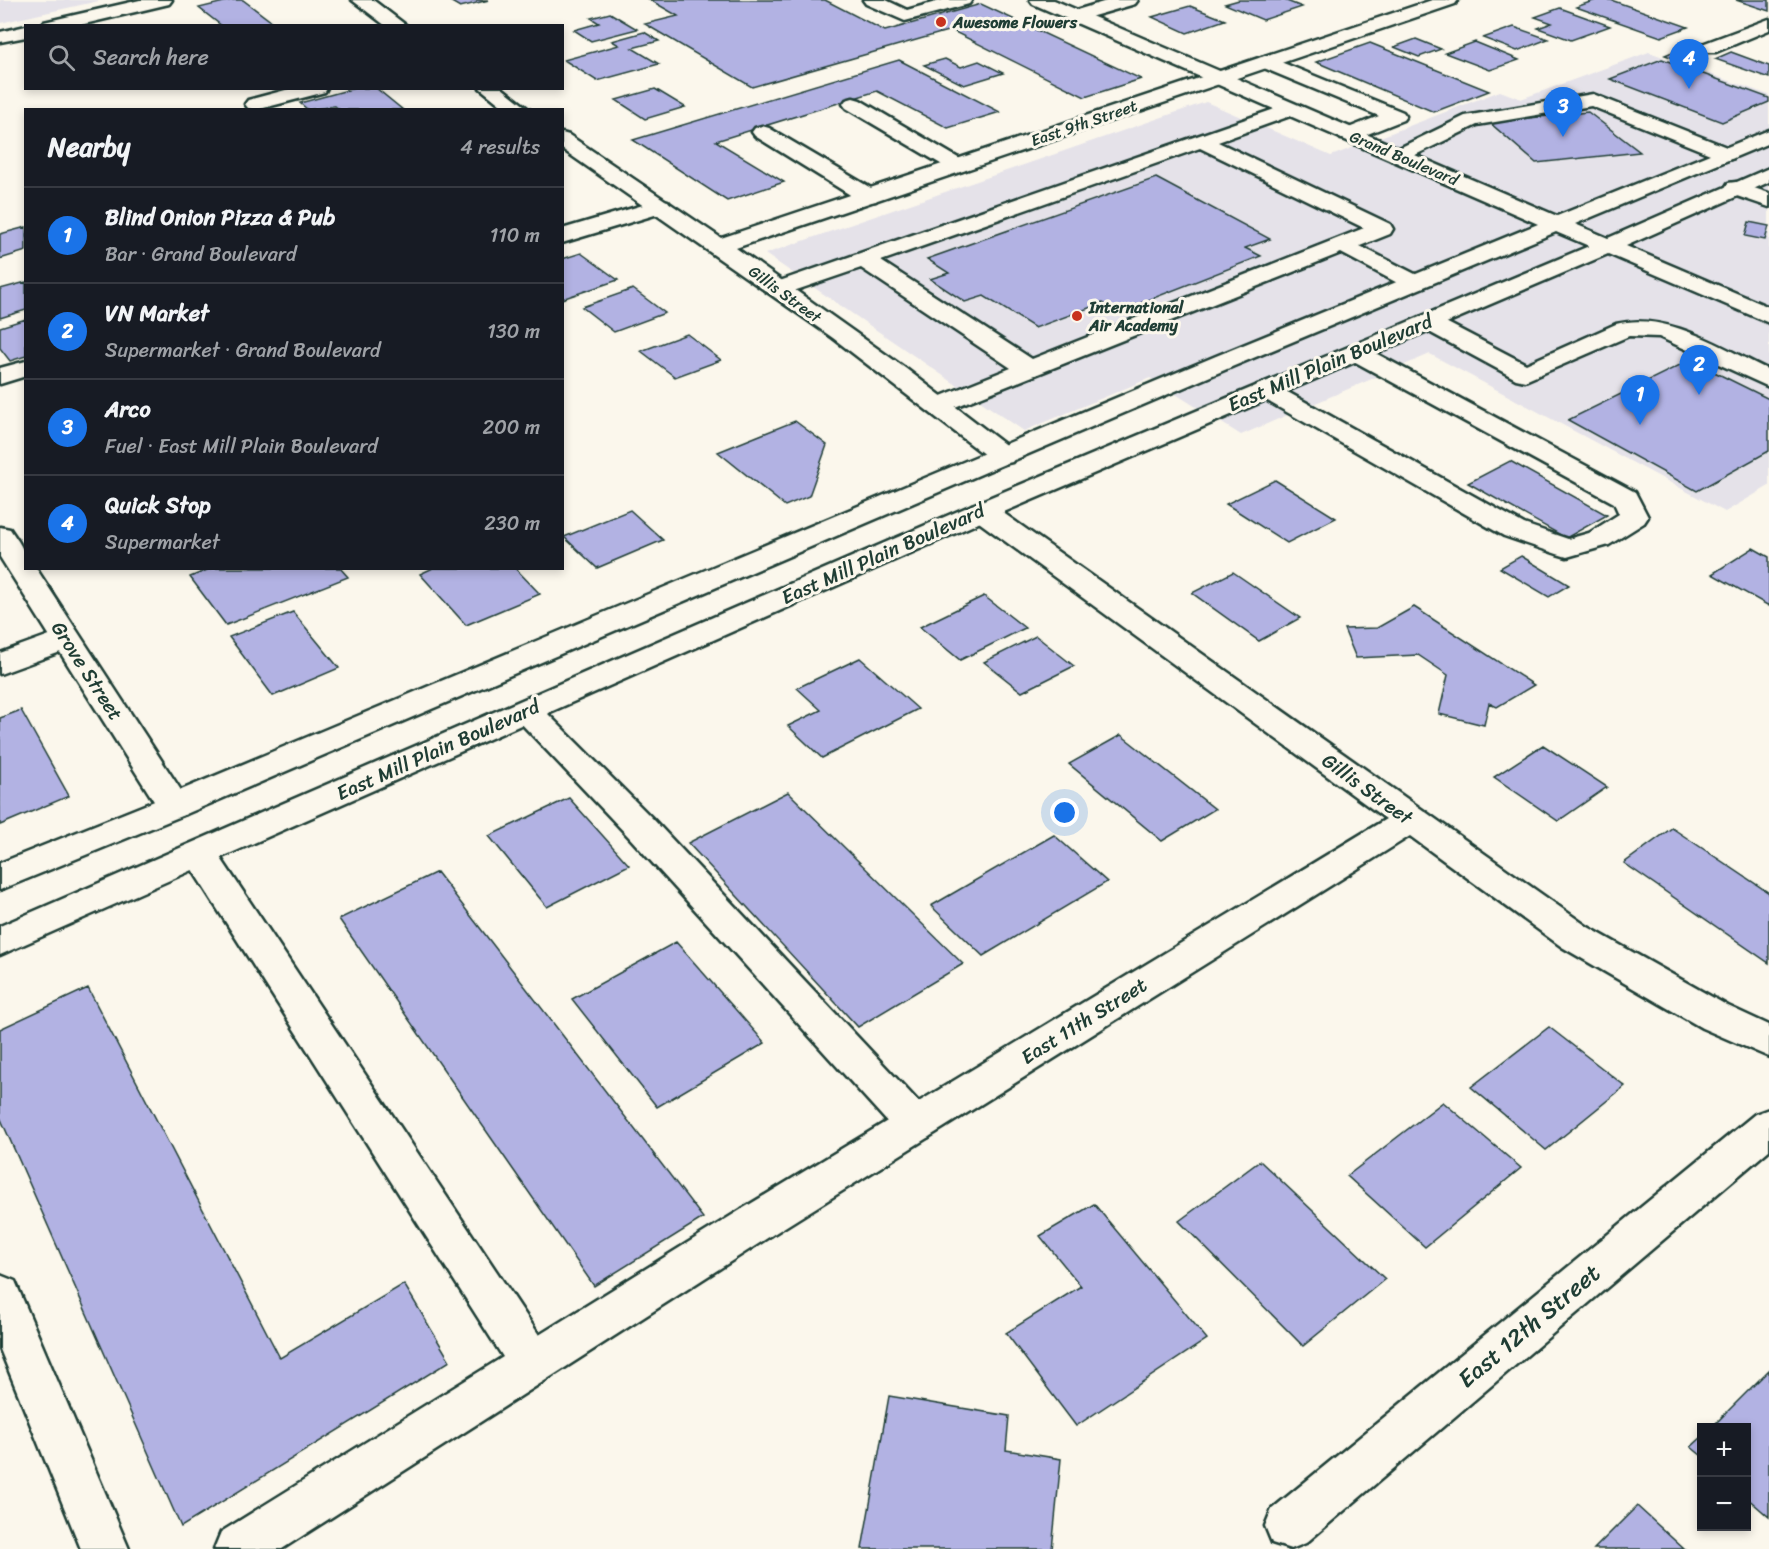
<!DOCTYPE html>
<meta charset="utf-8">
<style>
:root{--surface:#171b24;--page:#20242c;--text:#f1f3f6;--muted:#9ea1a6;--line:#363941;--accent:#1a73e8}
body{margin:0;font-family:Sriracha,sans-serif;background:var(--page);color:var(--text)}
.controls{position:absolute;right:18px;bottom:18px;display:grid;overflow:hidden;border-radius:0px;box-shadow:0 3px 9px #0003}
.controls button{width:54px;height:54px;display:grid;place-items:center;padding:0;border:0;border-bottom:2px solid var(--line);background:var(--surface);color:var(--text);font:30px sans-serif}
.you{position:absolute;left:1065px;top:813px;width:21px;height:21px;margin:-15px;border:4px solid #fff;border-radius:50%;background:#1a73e8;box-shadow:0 0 0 9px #1a73e833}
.badge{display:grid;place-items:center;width:39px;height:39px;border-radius:50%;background:var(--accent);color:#fff;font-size:20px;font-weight:700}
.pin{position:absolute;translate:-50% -50px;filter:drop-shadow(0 2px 3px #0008)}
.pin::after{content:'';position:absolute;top:32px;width:21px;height:18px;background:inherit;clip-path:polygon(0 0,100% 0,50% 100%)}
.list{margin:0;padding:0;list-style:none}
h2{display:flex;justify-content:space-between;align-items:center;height:78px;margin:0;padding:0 24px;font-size:26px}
h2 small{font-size:20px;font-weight:400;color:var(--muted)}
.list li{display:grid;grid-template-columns:39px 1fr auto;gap:18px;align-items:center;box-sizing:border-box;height:96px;padding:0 24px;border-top:2px solid var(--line)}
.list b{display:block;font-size:22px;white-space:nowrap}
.list p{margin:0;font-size:20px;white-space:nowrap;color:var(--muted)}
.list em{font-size:20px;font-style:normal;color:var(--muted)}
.icon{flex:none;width:33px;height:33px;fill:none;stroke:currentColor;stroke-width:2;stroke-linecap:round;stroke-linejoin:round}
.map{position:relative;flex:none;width:1769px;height:1549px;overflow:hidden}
.search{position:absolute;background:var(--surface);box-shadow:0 3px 9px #0003;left:24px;top:24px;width:540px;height:66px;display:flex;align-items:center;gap:15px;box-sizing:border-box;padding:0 21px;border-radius:0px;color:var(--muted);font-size:22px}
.panel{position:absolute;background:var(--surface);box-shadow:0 3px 9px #0003;left:24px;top:108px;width:540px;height:462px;border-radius:0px}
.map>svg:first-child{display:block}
</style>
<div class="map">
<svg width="1769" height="1549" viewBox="0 0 1769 1549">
<rect width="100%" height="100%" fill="#fbf7ec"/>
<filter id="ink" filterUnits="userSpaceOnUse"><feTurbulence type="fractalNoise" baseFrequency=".0167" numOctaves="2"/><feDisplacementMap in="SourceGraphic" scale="12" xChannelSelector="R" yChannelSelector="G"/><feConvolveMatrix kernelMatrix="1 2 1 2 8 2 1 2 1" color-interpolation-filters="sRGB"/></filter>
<g filter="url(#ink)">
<path fill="#e5e2e9" d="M0,0h103l-103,23z
M1649,52l120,43v391l-44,26 -295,-158 -189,81 -91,-57 -126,53 -259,-177 441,-152 125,54 169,-65 21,8z"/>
<path fill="#b2b2e3" stroke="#1f3d34" stroke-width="1.5" d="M232,0h11l33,25 -54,1 -23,-18z
M448,0h41l-29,7z
M650,0h175l60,31 96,-27 160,75 -56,18 -134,-67 -199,57 -107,-63 33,-8z
M1239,0h45l18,7 -39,13 -38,-16z
M1596,0h15l77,27 -27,10 -85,-30z
M1736,0h33v11z
M1190,6l35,14 -38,13 -35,-16z
M1560,8l50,18 -39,14 -33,-12 14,-5 -17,-6z
M610,13l27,16 -46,12 -17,-11 25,-7 -8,-5z
M1514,27l34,12 -31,12 -34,-13z
M644,32l15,9 -27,7 27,16 -62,17 -33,-21 55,-15 -7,-4z
M1416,39l25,10 -22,8 -25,-10z
M1475,42l44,18 -29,10 -45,-17z
M1370,43l119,48 -55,21 -118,-50z
M1672,52l17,6 -8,3 -16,-6z
M1731,52l38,14v12l-54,-19z
M945,59l16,8 18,-6 24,12 -39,12 -40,-20z
M1662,59l107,39v4l-47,20 -112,-43z
M899,60l101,52 -52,16 -71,-37 -161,50 68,41 -57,19 -94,-61z
M355,88h21l27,22h-63l-5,-4 -27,4 -8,-7z
M655,89l30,18 -40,12 -29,-19z
M1588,112l52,40 -104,11 -47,-41z
M1156,178l114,61 -25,9 16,8 -143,56 -16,-9 -67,25 -51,-32 -19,6 -35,-23 19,-6 -22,-14z
M1749,222l20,4 -4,14 -20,-4z
M26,227v24l-26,8v-25z
M581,253l37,27 -56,19v-40z
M26,282v28l-26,8v-29z
M633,289l32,24 -51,19 -32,-25z
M26,319v37l-16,5 -10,-13v-21z
M687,334l34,26 -46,17 -34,-26z
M1690,360l79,39v52l-72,40 -129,-71z
M795,421l32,24 -18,51 -24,10 -67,-54z
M1510,461l97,54 -41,23 -98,-55z
M1275,480l61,38 -49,25 -61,-39z
M630,510l33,30 -66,28 -33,-31z
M1753,548l16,9v49l-57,-32z
M1521,556l48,29 -20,12 -49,-29z
M212,568h128l8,9 -122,48 -36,-48z
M433,568h82l25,26 -74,31 -46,-51z
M1233,572l67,46 -41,23 -67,-48z
M984,596l41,32 -65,32 -40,-33z
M1414,607l120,78 -37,22 -8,-4 -5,22 -45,-11 9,-39 -30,-20 -62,3 -12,-29 33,-1z
M293,612l46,56 -66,28 -44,-59z
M1036,636l38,30 -52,26 -38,-30z
M860,658l58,51 -96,49 -34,-32 33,-16 -24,-22z
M21,710l48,86 -69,29v-107z
M1121,735l94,74 -53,32 -93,-77z
M1543,745l64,42 -49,34 -64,-44z
M788,792l175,172 -105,63 -170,-184z
M569,798l60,67 -82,42 -58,-71z
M1672,828l97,65v70l-145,-100z
M1054,835l53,47 -124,74 -52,-50z
M437,872l266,346 -109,68 -255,-367z
M676,942l89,101 -108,64 -85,-108z
M88,988l192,370 124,-74 46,77 -269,166 -181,-410v-88z
M1549,1027l76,59 -79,64 -75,-63z
M1443,1102l78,66 -96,79 -78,-71z
M1260,1161l125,118 -82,67 -124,-125z
M1094,1204l113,135 -131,87 -70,-93 75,-47 -41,-50z
M1769,1370v147l-23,-20v-69h-35z
M889,1396l120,20 -3,34 55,9 -9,90h-190z
M1702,1437v19l-11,-9z
M1637,1506l47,43h-90z"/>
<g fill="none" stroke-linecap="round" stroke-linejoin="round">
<g stroke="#1f3d34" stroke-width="5">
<path id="lane" d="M863,0h23l21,10 36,-10h29l-3,4 -64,17 -39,-17z
M1110,0h28l-3,4 -59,17 -6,-1 -3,-4 3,-4z
M1769,19v11l-53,22h-14l-2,-4 2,-4z
M1266,56l137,56 3,4 -3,4 -48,19h-14l-3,-4 3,-4 38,-15 -120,-50 -2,-4 2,-4z
M293,88h34l-2,4 -69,18 -8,-2 -3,-4 3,-4z
M1593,94l141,56 3,4 -3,4 -7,2 -7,-2 -129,-52 -114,19 -72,35 -7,2 -7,-2 -3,-4 3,-4 74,-36z
M853,98l7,2 105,62 3,4 -3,4 -7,2 -7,-2 -105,-62 -3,-4 3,-4z
M1289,104l7,2 3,4 -3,4 -78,28 172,82 3,5 -3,5 -30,12 61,31 4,5 -4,5 -8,2 -8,-2 -64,-34 -401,160 -9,-3 -4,-5 4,-5 80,-32 -150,-100 -82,28 -8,-2 -4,-5 4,-5zM1200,148l164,80 -332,131 -151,-98z
M762,126l7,2 107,63 3,5 -3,5 -8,1 -8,-1 -105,-65 -3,-4 3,-4z
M1736,182l33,11v14l-41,-14 -3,-5 3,-5z
M660,200l8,1 3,5 -3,5 -106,32v-14z
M1428,315l8,2 90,47 90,-40c51,-13 108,25 153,46v17l-110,-50 -30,-1 -104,45 -9,-2 -96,-52 -4,-5 4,-5z
M1357,346l9,2 269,144 13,25 -4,6 -35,22 -42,12 -10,-3 -53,-18 -247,-141 -4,-5 4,-5 9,-3 9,3 249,139 44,15 21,-6 30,-19 -5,-11 -266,-145 -3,-5 3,-5z
M26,361v15l-26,8v-16z
M66,629l11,3 4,7 -4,7 -77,28v-21z
M527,700l11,4 115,115 276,294 6,12 -6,12 -14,5 -14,-5 -272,-300 -113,-119 -5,-7 5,-7z
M200,841l12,4 327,490 203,-126 15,-6 15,6 6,13 -6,13 -490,314h-68l7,-17 282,-175 -315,-494 -5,-9 5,-9z
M0,1275l15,6 114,268h-48l-81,-200z"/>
</g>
<g stroke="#1f3d34" stroke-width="5">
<path id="street" d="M352,0h21l34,26h-21z
M1432,0h26l-3,4 -719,244 169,120 107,82 4,6 -4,6 -9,2 -9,-2 -161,-124 -271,-189v-16l7,2 152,103z
M480,88h22l28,22h-23z
M982,503l10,2 596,422 140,79 41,19v32l-67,-29 -140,-81 -152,-111 -638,399 -15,6 -15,-6 -6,-13 6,-13 644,-390 -414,-302 -4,-6 4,-6z
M0,527l10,2c10,15 16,21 16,39h10l150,230 5,8 -5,8 -12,4 -12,-4 -162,-257z
M1769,1109v41l-463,393 -15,6 -19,-6 -7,-17 7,-17 483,-395z"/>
</g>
<g stroke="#1f3d34" stroke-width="5">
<path id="secondary" d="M140,0h32l-3,4 -93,22h-35l3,-4z
M1030,0h24l503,216 212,-86v13l-194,81 33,14 161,-70v14l-143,64 143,61v16l-161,-69 -616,263 -992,438v-29l972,-421 617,-259 -33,-14 -322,134 -1048,448 -186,76v-27l162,-65 1054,-442 322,-132 -505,-220z
M26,26v11l-26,5v-10z"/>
</g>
<use href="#lane" fill="#fbf7ec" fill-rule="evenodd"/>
<use href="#street" fill="#fbf7ec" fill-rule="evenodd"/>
<use href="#secondary" fill="#fbf7ec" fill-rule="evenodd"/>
</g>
</g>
<g fill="#c8321e" stroke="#fbf7ec" stroke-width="2">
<circle cx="941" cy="22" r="6"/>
<circle cx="1077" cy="316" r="6"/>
</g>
<g text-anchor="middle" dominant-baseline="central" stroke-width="6" stroke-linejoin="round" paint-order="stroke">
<g font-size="16" font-weight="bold" fill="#1f3d34" stroke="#fbf7ec" text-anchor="start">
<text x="953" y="22">Awesome Flowers</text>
<text x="1089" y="307">International<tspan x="1089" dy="18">Air Academy</tspan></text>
</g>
<g font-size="16" fill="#1f3d34" stroke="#fbf7ec">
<text transform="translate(1084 123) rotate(-19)">East 9th Street</text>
<text transform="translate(1404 158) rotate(23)">Grand Boulevard</text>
<text transform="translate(785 294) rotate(36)">Gillis Street</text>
</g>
<g font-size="20" fill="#1f3d34" stroke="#fbf7ec">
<text transform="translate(1330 363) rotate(-23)">East Mill Plain Boulevard</text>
<text transform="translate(883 554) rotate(-24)">East Mill Plain Boulevard</text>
<text transform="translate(87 671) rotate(57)">Grove Street</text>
<text transform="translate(438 750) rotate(-24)">East Mill Plain Boulevard</text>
<text transform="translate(1367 789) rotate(36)">Gillis Street</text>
<text transform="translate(1084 1021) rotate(-32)">East 11th Street</text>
</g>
<g font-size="24" fill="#1f3d34" stroke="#fbf7ec">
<text transform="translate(1529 1326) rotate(-40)">East 12th Street</text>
</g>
</g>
</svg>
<div class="controls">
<button>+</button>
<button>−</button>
</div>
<div class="you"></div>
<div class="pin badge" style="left:1640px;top:425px">1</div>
<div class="pin badge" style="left:1699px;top:395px">2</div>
<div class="pin badge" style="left:1563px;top:137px">3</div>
<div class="pin badge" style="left:1689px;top:89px">4</div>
<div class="search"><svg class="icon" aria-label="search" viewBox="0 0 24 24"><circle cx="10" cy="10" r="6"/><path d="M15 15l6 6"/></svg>Search here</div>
<section class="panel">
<h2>Nearby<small>4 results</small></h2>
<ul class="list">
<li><span class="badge">1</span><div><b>Blind Onion Pizza &amp; Pub</b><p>Bar · Grand Boulevard</p></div><em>110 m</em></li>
<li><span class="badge">2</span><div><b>VN Market</b><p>Supermarket · Grand Boulevard</p></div><em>130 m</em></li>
<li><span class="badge">3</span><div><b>Arco</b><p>Fuel · East Mill Plain Boulevard</p></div><em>200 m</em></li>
<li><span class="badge">4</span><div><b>Quick Stop</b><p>Supermarket</p></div><em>230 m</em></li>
</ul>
</section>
</div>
